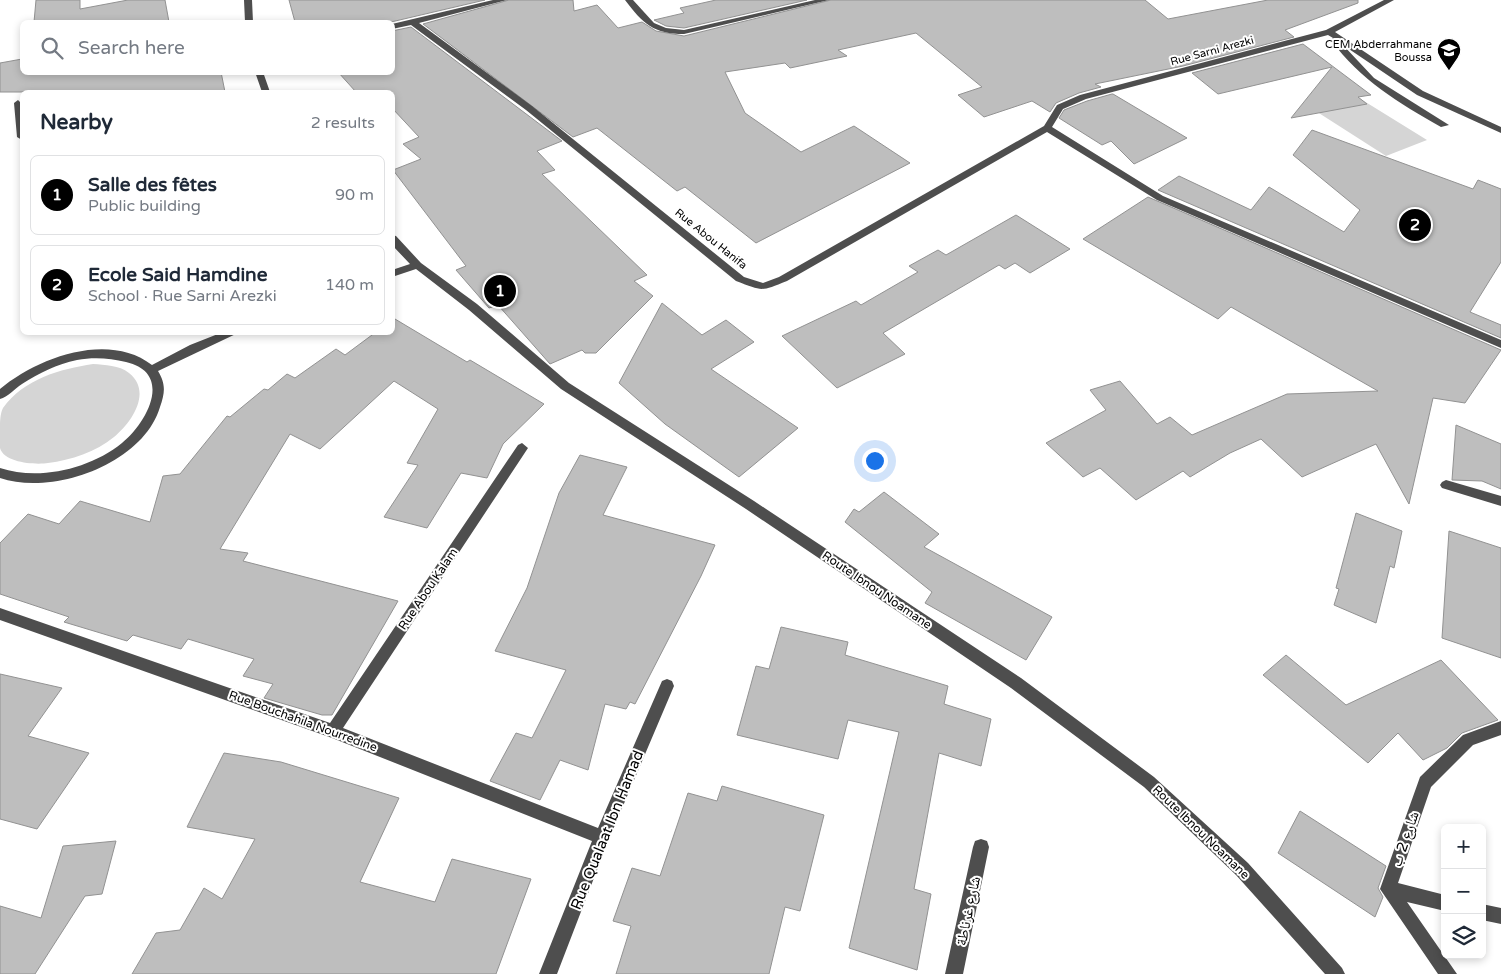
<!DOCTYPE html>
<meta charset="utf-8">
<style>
:root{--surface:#fff;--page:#f2f2f3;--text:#1f2937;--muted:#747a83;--line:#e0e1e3;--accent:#000}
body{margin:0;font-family:"Varela Round","Noto Naskh Arabic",sans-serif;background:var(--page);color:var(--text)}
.controls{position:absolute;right:15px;bottom:15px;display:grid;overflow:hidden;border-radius:8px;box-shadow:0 2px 8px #0003}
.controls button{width:45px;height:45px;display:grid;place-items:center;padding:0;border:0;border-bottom:1px solid var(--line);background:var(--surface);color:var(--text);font:25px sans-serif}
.you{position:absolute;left:874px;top:460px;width:18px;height:18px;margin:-12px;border:4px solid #fff;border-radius:50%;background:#1a73e8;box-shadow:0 0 0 8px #1a73e833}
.badge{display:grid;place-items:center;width:32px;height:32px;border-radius:50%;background:var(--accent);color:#fff;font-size:16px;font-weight:700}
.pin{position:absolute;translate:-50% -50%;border:2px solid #fff;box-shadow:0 1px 5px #0006}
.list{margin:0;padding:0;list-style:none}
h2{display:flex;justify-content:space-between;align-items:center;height:65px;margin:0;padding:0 20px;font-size:21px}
h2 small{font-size:16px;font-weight:400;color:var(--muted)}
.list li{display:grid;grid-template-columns:32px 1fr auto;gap:15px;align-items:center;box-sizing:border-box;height:80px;margin:0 10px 10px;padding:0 10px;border:1px solid var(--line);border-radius:8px}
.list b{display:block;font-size:19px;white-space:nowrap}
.list p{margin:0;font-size:16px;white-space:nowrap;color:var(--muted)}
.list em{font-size:16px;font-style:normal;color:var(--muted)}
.icon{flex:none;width:28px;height:28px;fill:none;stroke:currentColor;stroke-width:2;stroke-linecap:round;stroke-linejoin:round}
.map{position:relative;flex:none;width:1501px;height:974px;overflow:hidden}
.search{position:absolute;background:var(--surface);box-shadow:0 2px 8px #0003;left:20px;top:20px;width:375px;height:55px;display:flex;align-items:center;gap:12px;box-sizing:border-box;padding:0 18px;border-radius:8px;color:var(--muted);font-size:19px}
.panel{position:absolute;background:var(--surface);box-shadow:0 2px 8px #0003;left:20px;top:90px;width:375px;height:245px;border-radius:8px}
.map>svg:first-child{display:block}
</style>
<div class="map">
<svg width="1501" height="974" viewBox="0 0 1501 974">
<rect width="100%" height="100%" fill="#fff"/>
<path fill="#d5d5d5" d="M1351,93l76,47 -41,16 -75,-48z
M93,364c12,1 26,1 36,9 24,19 2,50 -15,64 -18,15 -43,23 -66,26 -12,2 -44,0 -48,-15 0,-5 0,-13 0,-19 0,-7 0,-15 3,-21 21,-29 57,-39 90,-44z"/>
<path fill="#bebebe" stroke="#929292" d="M36,0h44v9l48,-9h37l4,22h-135z
M289,0h196l-94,22h-96z
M509,0h64l1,11 23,-6 21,23 24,-6 14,9 28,5 147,-36h314l23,19 100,-19h90v3l-73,27 9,7 -111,29 -88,18 6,3 -22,6 -23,10 -6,9 -18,-11 -48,16 -26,-22 24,-8 -66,-54 -78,17 9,6 -57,12 -5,-5 -60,9 20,41 56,39 53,-26 56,37 -154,80 -71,-56 -8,4 -80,-63 -24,9 -150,-113z
M716,0h91l-123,28 -18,-2 -12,-6 30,-7 -4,-5z
M411,27l151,114 -25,10 18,19 -13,4 105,101 -13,6 19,15 -57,57h-11l-3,-3 -32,14 -52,-59 -9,3 -33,-38 10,-4 -73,-96 28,-11 -18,-15 16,-7 -27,-29v-16h-36l-18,-20h54v-41z
M1303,44l68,51 -13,2 9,7 -76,14 41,-51 -114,27 -26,-21z
M22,59v13h199l4,20h-225v-29z
M1112,94h1l74,44 -53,26 -23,-23 -9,4 -43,-27 5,-8 23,-9z
M1312,130l161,59 5,-9 23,9v73l-31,50 31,13v13l-343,-148 21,-14 72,34 18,-23 75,45 16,-22 -67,-55z
M1148,197l353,153 -36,53 -32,-5 -24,106 -33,-60 -74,33 -41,-38 -31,14 -40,24 -7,-6 -47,29 -36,-32 -17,9 -37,-34 60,-33 -16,-20 30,-9 37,43 13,-7 22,18 95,-41 91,-3 -147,-84 -13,12 -135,-80z
M1016,215l54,34 -40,24 -15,-10 -10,6 -6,-4 -116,68 22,21 -68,34 -55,-52 74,-35 5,4 57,-33 -9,-6 29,-16 8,5z
M662,303l40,32 24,-15 28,22 -43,27 87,59 -59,49 -74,-53 -46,-41z
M395,319l72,43 3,-2 74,44 -41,40 -16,34 -26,-5 -34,55 -43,-11 34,-52 -11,-2 31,-54 -44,-28 -74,68 -30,-15 -70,115 28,4 -5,8 155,40 -66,114h-10l-58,-17 9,-14 -30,-8 11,-17 -66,-20 -7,10 -48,-14 -6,6 -63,-19 5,-5 -69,-23v-51l28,-29 31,10 21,-23 70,21 13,-46 17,-2 47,-58 3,1 34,-28 4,1 19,-16 8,4 41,-29 9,6 31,-23h16v-11z
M1456,425l45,19v45l-19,-8 -30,-1z
M580,455l47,12 -24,48 112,30 -14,31 -66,128 -5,-2 -4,7 -21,-5 -17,66 -28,-10 -20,40 -50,-19 26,-48 16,5 34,-68 -71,-19 32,-63 32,-95z
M884,492l55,42 -15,13 128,70 -26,43 -101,-57 7,-11 -87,-70 9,-13 5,3z
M1356,513l46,18 -8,37 -4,-2 -14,57 -42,-18 5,-16 -3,-1z
M1449,531l52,17v110l-59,-20z
M781,627l67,15 -3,13 103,31 -4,18 47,15 -10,47 -42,-13 -25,136 17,5 -14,76 -68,-22 50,-216 -51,-12 -10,39 -101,-24 19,-69 13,3z
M1286,655l60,50 95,-45 57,60 -36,13 -15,15 -24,12 -25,-27 -30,30 -105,-88z
M0,674l62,14 -34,48 61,17 -52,76 -37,-10z
M224,753l57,9 118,36 -39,84 75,20 17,-43 79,20 -35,95h-364l24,-41 24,-3 24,-42 18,11 33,-60 -68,-12z
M722,786l102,29 -24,96 -15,-4 -16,67h-153l15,-48 -18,-5 19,-53 28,8 28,-83 29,8z
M1300,811l86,55 -8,22 5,9 -8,20 -97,-64z
M116,841l-14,53 -17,2 -50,78h-35v-68l41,12 22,-72z"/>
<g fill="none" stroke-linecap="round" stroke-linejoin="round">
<path fill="#4e4e4e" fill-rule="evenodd" d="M244,0h8l1,22h-8z
M493,0h14l-88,23 113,83 212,171 19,6 16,-6 265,-151 13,-21 23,-10 246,-65 58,-30h10l-59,32 88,59 78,36v6l-84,-38 -74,-50 31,33 75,47 -8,2c-42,-24 -81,-47 -110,-87l2,-2 -5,-3 -242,64 -23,10 -11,18 111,69 338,144v8l-344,-148 -110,-68 -260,149c-27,11 -24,10 -51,0l-210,-171 -115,-85 -19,4v-5z
M625,0h8l21,23 12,5 18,2 131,-30h14l-145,34c-30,0 -41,-10 -59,-34z
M255,72h8l7,20h-8z
M18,100l4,4v36l-5,-3 -3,-34z
M392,235l4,1 25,27 56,41 92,79 185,118 267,177 133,99 94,86 94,105 3,6h-20l-89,-99 -92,-88 -133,-99 -265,-179 -185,-120 -92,-79 -53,-41 -24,8v-7l18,-6 -18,-19z
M223,332h17l-82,39c8,13 7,22 2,36 -17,57 -107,89 -160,71v-10c39,13 90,1 122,-25 25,-20 52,-70 4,-81 -16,-4 -33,-5 -49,-2 -20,4 -38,13 -55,24 -8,5 -14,13 -22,15v-10c37,-31 108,-58 152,-24l38,-20z
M522,443l6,5 -2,3 -183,277 255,100 64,-147 5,-2 5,2 2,5 -65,153 -52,135h-18l53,-133 -260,-103 -332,-118v-12l330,115 188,-278z
M1446,480l55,16v10l-59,-18 -2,-3 2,-3z
M1501,721v14l-28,10 -42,42 -33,96 47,12v16l-38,-9 50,72h-19l-58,-85 40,-112 43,-42z
M981,839l6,2 2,6 -26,127h-18l28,-127 2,-6z
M1482,904l19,4v16l-19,-4z"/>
</g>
<defs>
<g id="school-pin" transform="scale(1.25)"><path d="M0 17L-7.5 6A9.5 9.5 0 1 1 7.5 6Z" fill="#000" stroke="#fff"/><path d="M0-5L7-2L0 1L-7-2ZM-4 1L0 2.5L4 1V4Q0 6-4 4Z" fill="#fff"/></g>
</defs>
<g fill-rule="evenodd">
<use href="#school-pin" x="1449" y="50"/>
</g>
<g text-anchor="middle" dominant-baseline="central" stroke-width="4" stroke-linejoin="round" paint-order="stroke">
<g font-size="11" fill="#000" stroke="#fff" text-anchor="end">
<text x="1432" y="44">CEM Abderrahmane<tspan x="1432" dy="13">Boussa</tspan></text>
</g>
<g font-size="11" fill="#000" stroke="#fff">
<text transform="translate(1212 51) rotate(-15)">Rue Sarni Arezki</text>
<text transform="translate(711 239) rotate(39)">Rue Abou Hanifa</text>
</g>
<g font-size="12" fill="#000" stroke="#fff">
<text transform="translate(428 589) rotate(-56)">Rue Abou Kalam</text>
<text transform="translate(877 590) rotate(34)">Route Ibnou Noamane</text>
<text transform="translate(303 721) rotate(20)">Rue Bouchahila Nourredine</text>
<text transform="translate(1201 832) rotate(44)">Route Ibnou Noamane</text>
</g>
<g font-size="15" fill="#000" stroke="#fff">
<text transform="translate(607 830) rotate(-68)">Rue Qualaat Ibn Hamad</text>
<text transform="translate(1405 839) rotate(-71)">شارع 2 ب</text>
<text transform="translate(968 911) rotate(-78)">شارع غرناطة</text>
</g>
</g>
</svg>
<div class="controls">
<button>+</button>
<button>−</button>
<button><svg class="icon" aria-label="layers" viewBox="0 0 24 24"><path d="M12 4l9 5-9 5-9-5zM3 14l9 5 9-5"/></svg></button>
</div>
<div class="you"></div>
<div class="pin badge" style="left:500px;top:291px">1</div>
<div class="pin badge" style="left:1415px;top:225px">2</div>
<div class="search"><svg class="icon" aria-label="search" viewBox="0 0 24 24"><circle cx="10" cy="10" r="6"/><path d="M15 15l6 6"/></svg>Search here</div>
<section class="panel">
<h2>Nearby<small>2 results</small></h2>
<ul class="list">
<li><span class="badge">1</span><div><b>Salle des fêtes</b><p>Public building</p></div><em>90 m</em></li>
<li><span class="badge">2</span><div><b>Ecole Said Hamdine</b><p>School · Rue Sarni Arezki</p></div><em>140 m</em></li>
</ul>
</section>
</div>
